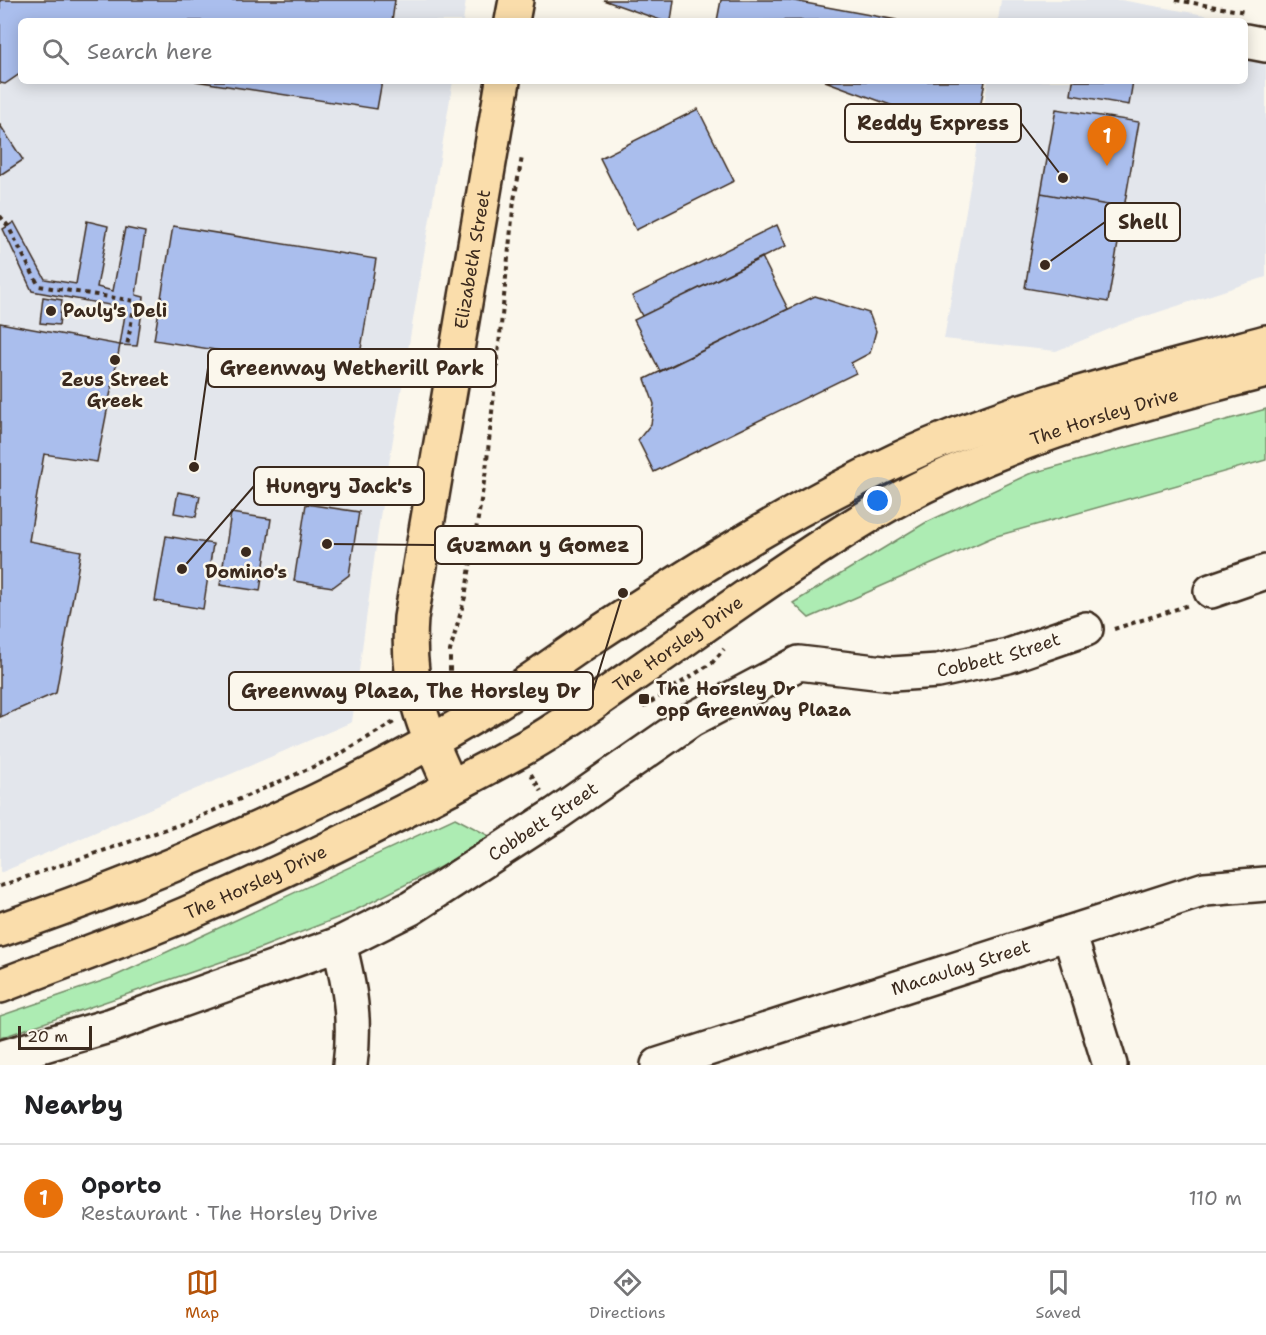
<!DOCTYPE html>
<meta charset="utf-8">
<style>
:root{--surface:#fff;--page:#f2f2f2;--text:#202124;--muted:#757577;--line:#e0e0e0;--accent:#b45309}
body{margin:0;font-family:"Shantell Sans",sans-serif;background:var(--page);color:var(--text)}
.scale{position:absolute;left:18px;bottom:15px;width:74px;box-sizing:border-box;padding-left:6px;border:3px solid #3b2a1e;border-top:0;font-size:16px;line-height:21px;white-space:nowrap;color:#3b2a1e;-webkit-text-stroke:4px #fbf7ec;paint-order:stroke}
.you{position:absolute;left:878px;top:501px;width:21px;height:21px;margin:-15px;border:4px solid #fff;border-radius:50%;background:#1a73e8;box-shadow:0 0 0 9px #1a73e833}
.badge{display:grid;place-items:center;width:39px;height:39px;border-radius:50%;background:var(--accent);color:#fff;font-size:20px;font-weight:700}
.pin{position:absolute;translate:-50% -50px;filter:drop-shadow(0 2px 3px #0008)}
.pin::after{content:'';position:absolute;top:32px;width:21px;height:18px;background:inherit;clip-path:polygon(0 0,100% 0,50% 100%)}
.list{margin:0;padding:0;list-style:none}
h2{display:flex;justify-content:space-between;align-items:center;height:78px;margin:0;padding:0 24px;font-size:26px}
h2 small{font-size:20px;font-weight:400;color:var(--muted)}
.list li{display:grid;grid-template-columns:39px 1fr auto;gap:18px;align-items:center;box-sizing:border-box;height:108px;padding:0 24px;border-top:2px solid var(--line)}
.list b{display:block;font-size:22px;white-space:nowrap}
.list p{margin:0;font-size:20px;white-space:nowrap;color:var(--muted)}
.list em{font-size:20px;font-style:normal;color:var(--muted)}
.icon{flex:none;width:33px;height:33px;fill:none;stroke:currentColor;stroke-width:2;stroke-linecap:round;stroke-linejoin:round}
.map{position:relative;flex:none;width:1266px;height:1065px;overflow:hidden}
.search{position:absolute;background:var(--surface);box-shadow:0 3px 15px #0003;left:18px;right:18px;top:18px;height:66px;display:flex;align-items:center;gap:15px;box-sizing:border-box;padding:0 21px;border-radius:9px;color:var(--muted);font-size:22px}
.sheet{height:186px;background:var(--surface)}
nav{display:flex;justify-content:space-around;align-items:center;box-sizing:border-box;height:84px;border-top:2px solid var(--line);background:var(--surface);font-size:16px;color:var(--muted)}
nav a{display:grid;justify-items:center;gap:3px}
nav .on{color:var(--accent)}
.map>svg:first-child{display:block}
</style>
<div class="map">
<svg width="1266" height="1065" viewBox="0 0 1266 1065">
<rect width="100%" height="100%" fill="#fbf7ec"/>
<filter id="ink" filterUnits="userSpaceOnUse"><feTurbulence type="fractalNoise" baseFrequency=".0167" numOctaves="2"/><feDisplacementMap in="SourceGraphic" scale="12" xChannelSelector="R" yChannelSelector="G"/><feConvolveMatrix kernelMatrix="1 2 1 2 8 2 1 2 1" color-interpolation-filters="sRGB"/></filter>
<g filter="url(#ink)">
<path fill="#e3e6ec" d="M0,0h466l-3,21h-442v60h432l-73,436 -28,205 -352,151z
M1001,0h120l117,21h-240z
M1245,22l21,4v251l-144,47 -66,27 -112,-12 44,-258h257z"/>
<path fill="#adecb3" stroke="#748b68" stroke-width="1.5" d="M1266,409v51l-273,77 -184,81 -16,-15 132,-80 104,-49z
M455,818l40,21 -145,74 -100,39 -250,86v-22l111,-38z"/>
<path fill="#aabeed" stroke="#3b2a1e" stroke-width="1.5" d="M0,0h395l-3,21h-371v52l-16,11 -5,-1z
M603,0h71l-3,21h-8z
M721,0h68l108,20 -180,1z
M195,81h187l-5,28z
M825,81h160l-10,55z
M1073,81h60l-4,24 -58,-10z
M698,109l36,72 -98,49 -36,-72z
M1056,109l83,13 -15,86 -83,-15z
M0,125l23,35 -23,15z
M1041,193l83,15 -16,94 -83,-14z
M87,221l21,5 -11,61 16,4 12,-63 20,4 -9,63 8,2 -7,49 -17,-1 6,-37 -94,-17 -29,-62 11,-7 31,57 31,5z
M777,225l9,21 -144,70 -10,-20z
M173,226l203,33 -19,114 -203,-33z
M762,257l26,52 -128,62 -26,-51z
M815,296l54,17 7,18 -6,22 -19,10 5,10 -202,99 -16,-32 13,-16 3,-20 -9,-25z
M43,297l19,3 -3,25 -19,-2z
M0,323l120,22 -23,117 -53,-8 -15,87 52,10 -25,142 -56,24z
M178,492l22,4 -4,21 -22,-4z
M306,504l53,8 -10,63 -16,12 -39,-6z
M231,513l40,6 -11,72 -40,-6z
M166,536l47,8 -10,65 -48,-8z"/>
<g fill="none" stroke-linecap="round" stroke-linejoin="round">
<g stroke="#3b2a1e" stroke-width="38">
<g id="minor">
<path d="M1245,41l21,4"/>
<path d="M1211,591l55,-19"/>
<path d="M1069,933l41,132"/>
<path d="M339,944c11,43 17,76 11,121"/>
<path id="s1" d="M0,1058l112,-33 227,-81 72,-36 145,-94 135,-94 108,-57 93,11 46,-3 70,-15 78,-27"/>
<path id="s2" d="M658,1065l547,-176 61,-5"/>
</g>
</g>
<g stroke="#3b2a1e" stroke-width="38">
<g id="major">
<path d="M512,21l4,-21"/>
<path id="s3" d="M451,787c-28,-62 -45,-99 -40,-169l92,-537"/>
<path d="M0,930c168,-58 335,-129 487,-221 35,-21 67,-46 100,-68 100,-66 201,-130 310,-181 118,-55 244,-84 369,-118"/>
<path id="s4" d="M0,986c62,-24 125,-46 186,-72 116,-50 228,-106 338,-166 37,-20 72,-47 107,-71 74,-51 147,-105 223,-152 126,-79 270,-118 412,-154"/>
</g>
</g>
<path stroke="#3b2a1e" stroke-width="4" stroke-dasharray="4.5 4.5" stroke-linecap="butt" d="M1176,0l69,12
M0,216l8,10 31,60 96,15 -8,45
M1114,629l75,-24
M470,687l-20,-13v-23l15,-54 21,-127 28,-270 8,-43
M445,692l15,-9
M643,707l69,-44 12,-14
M531,774l10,17
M0,886l190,-65 143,-63 61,-36"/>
<use href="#minor" stroke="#fbf7ec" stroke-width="33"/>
<use href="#major" stroke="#faddab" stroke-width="33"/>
</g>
</g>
<g fill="#3b2a1e" stroke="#fbf7ec" stroke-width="2">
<circle cx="51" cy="311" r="6"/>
<circle cx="115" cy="360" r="6"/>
<circle cx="246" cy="552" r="6"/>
<rect x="638" y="693" width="12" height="12" rx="3"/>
</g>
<g text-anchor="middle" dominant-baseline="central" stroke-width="5" stroke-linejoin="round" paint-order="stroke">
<g font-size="18" fill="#3b2a1e" stroke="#fbf7ec">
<text stroke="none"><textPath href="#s3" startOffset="540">Elizabeth Street</textPath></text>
<text stroke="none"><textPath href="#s4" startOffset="1248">The Horsley Drive</textPath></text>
<text stroke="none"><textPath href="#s4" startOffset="762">The Horsley Drive</textPath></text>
<text stroke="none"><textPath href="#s1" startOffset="1100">Cobbett Street</textPath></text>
<text stroke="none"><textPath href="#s1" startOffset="596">Cobbett Street</textPath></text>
<text stroke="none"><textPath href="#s4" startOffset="276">The Horsley Drive</textPath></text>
<text stroke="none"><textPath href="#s2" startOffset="318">Macaulay Street</textPath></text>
</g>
<g font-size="18" font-weight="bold" fill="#3b2a1e" stroke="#fbf7ec" text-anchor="start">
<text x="63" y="311">Pauly's Deli</text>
<text x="115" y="380" text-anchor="middle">Zeus Street<tspan x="115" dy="21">Greek</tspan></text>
<text x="246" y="572" text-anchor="middle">Domino's</text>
<text x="656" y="689">The Horsley Dr<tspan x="656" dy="21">opp Greenway Plaza</tspan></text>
</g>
</g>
<path fill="none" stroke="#3b2a1e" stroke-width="2" d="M1063 178L1021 123M1045 265L1105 222M194 467L208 368M182 569L254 486M327 544L435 545M623 593L593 691"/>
<g fill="#3b2a1e" stroke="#fbf7ec" stroke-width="2">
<circle cx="1063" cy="178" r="6"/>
<circle cx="1045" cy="265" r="6"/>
<circle cx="194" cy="467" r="6"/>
<circle cx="182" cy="569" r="6"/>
<circle cx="327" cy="544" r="6"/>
<circle cx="623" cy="593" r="6"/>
</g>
<g fill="#fbf7ec" stroke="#3b2a1e" stroke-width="2">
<rect x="845" y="104" width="176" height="38" rx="6"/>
<rect x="1105" y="203" width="75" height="38" rx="6"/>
<rect x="208" y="349" width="288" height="38" rx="6"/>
<rect x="254" y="467" width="170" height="38" rx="6"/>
<rect x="435" y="526" width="207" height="38" rx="6"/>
<rect x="229" y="672" width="364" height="38" rx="6"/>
</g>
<g font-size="20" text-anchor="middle" font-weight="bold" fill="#3b2a1e">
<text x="933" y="130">Reddy Express</text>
<text x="1143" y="229">Shell</text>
<text x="352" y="375">Greenway Wetherill Park</text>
<text x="339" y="493">Hungry Jack's</text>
<text x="538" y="552">Guzman y Gomez</text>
<text x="411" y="698">Greenway Plaza, The Horsley Dr</text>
</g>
</svg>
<div class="scale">20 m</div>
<div class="you"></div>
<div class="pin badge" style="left:1107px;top:166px;background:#e8710a">1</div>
<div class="search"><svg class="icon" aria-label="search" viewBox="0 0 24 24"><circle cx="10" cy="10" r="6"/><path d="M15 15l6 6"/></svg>Search here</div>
</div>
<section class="sheet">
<h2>Nearby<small></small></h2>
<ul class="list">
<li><span class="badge" style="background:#e8710a">1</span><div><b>Oporto</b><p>Restaurant · The Horsley Drive</p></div><em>110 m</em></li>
</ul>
</section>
<nav>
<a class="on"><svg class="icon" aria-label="map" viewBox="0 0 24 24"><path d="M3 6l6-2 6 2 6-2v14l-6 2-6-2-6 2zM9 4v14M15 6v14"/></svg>Map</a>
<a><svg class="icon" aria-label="directions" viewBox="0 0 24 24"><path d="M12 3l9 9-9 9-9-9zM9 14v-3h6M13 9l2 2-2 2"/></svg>Directions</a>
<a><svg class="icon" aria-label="saved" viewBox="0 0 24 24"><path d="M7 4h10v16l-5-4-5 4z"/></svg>Saved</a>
</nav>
